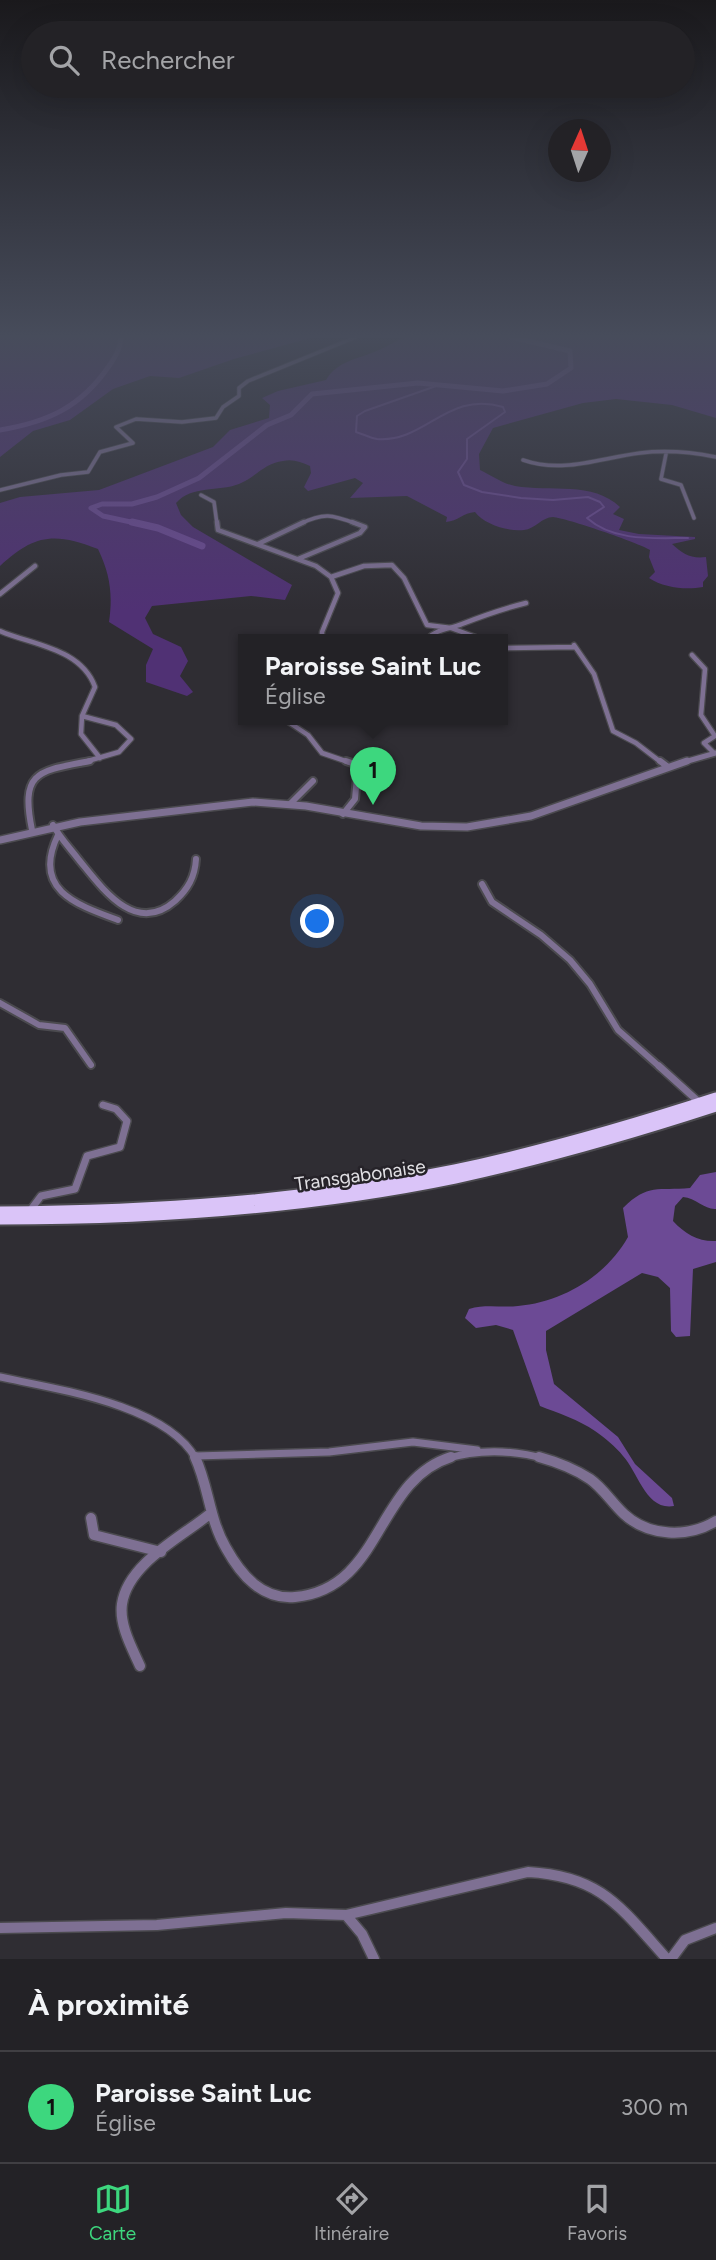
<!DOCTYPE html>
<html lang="fr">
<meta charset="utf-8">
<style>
:root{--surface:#232226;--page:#2f2f32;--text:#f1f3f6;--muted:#a3a4a7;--line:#403f43;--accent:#3dd77e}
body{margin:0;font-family:Figtree,sans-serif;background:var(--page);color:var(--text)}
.compass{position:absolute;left:548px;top:119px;width:63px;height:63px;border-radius:50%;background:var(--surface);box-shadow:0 7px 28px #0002;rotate:3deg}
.you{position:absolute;left:318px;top:922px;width:24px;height:24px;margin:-18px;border:5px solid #fff;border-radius:50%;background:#1a73e8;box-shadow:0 0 0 10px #1a73e833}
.badge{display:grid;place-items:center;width:46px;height:46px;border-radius:50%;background:var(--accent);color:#111;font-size:23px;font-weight:700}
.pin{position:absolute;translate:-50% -58px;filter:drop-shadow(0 2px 4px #0008)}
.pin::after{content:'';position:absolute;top:37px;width:24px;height:21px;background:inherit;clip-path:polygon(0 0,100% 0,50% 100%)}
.popup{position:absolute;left:238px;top:634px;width:270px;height:91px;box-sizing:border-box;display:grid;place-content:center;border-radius:0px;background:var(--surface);filter:drop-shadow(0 2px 5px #0005);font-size:23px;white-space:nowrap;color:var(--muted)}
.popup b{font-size:26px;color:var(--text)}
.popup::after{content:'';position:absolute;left:50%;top:100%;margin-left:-14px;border:14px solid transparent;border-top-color:var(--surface)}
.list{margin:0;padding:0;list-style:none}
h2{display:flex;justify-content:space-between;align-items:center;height:91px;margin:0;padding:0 28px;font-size:30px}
h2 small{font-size:23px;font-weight:400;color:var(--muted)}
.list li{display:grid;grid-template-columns:46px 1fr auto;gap:21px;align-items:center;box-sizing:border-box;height:112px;padding:0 28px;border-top:2px solid var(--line)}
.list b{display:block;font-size:26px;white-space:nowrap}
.list p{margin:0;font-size:23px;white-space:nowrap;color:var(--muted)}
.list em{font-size:23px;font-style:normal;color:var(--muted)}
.icon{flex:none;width:38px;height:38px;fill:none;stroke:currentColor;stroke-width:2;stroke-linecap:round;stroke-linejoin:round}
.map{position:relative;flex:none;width:716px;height:1959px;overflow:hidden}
.search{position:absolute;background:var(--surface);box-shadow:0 7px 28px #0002;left:21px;right:21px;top:21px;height:77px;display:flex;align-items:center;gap:18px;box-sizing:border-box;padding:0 24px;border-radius:38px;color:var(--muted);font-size:26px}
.sheet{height:203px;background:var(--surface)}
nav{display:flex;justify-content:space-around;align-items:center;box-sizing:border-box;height:98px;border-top:2px solid var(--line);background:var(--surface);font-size:19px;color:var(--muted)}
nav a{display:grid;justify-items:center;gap:4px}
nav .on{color:var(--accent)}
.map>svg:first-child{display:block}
</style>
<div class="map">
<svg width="716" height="1959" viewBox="0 0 716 1959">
<rect width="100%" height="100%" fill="#2f2d33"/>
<path fill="#503174" d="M0,337h314l-80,22 -55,19 -29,-2 -37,13 -43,31 -37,11 -33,26z
M405,337h311v81l-44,-13 -56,-6 -33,4 -90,25 -14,26 1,16c11,5 23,14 35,16 35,6 78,-5 105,21l-7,7 11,5 -5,11 20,4 56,3v2l-23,5c11,10 19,15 34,13l2,19 -5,6v5c-17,3 -39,1 -54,-9l6,-6 -6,-15 1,-7c-11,-7 -84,-32 -97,-33 -11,0 -18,12 -29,13 -16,2 -40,-6 -49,-18 -12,1 -17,9 -29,10l1,-5 -40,-21 -57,2 13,-15 -8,-5 -47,13 -4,-4 7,-14 -1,-7c-9,-4 -17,-7 -27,-5 -19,2 -28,17 -44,23 -21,8 -47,1 -63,19l5,12 12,12 99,58 -7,15 -34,-4 -99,10 -7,12 8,16 28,13 7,14 -8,15 13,16 -6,4 -41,-14v-17l7,-16 -44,-27c4,-28 1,-48 -11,-73 -43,-17 -64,-15 -98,17v-63l20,-6 79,-7 114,-43 17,-17 39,-12 1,-13 -8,-7 16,-7 48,-11c12,-20 33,-21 53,-30 9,-4 17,-9 26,-13z"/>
<path fill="#6c4a95" d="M716,1172v37c-11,1 -20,-11 -33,-12l-8,9 -2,15c12,13 26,21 43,20v21l-23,7 -3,67 -14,1 -5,-6 -1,-43 -12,-11 -16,-4 -96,58v19l8,34 64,53 17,27 37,34 2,8c-28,5 -36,-34 -51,-50 -7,-9 -19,-19 -28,-25 -16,-11 -37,-18 -55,-25l-27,-76 -17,-5 -20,3 -11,-10 4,-9c17,-5 32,-1 49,-3 45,-4 88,-30 110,-69l-5,-29c25,-25 35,-17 67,-20l10,-13z"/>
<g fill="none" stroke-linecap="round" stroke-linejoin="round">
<path stroke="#6c4a95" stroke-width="2" d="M439,385l-74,26 -8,5 -1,16c7,2 14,6 21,7 49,4 70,-49 126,-32l2,5 -38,27v20l-9,13 6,13 18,7 39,6 32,2 35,-3 12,5 4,5 -17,11c27,24 67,20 101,20"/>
<path stroke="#6c4a95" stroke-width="5" d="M0,430c48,-8 81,-23 109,-64 7,-10 11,-17 12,-29
M140,524l-37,-8 -12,-8 11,-4h30l25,-7 42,-19 68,-53 24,-10 21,-21 106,-11 85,8 44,-7 24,-16 -1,-17 -59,-14"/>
<path stroke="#6c4a95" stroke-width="7" d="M132,522l26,6 44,18"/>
<g stroke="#4b4a4f" stroke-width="5">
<path id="minor-far4" d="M666,454l-5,25 20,6 13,33
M523,460c40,14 77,-2 117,-7 25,-3 51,-1 76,4
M0,490l61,-15 27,-3 12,-20 33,-9 -17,-16 20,-8 46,3 34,-4 7,-11 16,-11v-8l9,-7 108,-44
M201,495l13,7 3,22
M300,524c25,-12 32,-9 57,0"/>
</g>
<g stroke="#4b4a4f" stroke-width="7">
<path id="minor-far3" d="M217,522l1,8 98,36 15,11 7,16 -16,39v7
M258,544l46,-22
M298,559l62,-26 5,-6 -13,-5
M331,577l33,-11 28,-1 12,13 23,47 24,3 30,11
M0,594l35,-28
M0,631c32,14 81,17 95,56l-13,29 34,9 15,14 -12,13 -38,11
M427,639c9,-10 23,-10 35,-15 23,-9 40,-15 64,-21
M574,645l20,29 19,57 23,12 26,20
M502,648l73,-1
M692,655l13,14 -4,46 14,21 -11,7 10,10
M82,716l-1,18 19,24
M284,719l24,16 14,18 29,10"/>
</g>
<g stroke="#4b4a4f" stroke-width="10">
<path id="minor-far2" d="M660,761l8,6
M290,804l23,-23
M343,814l12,-15 3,-34 -12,-4
M53,825c7,13 17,23 26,35 23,28 56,76 96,41 13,-12 20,-24 21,-42
M32,830c-12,-59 6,-59 58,-69
M58,835c-26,54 16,69 60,85
M482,884l10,18 49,33 29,25 20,24 28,46 43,38
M0,1003l39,22 26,3 26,37"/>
</g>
<g stroke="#4b4a4f" stroke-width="10">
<path id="minor-far1" d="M659,1066l41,37
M29,1212l12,-16 34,-7 12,-33 33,-9 7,-26 -11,-12 -13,-4
M0,1377c56,12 167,28 196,82
M196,1456l133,-4 84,-10 64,8
M445,1459c33,-10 68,-9 101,0"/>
</g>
<g stroke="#4b4a4f" stroke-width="13">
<path id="minor" d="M195,1457c14,30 14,62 31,91 15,27 36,52 69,49 88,-8 80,-116 156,-140
M539,1457c18,5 36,12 51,22 13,9 22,24 34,35 25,23 64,24 92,7
M91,1518l3,17 67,17
M140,1666c-8,-18 -21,-41 -18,-62 6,-41 60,-67 89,-91
M346,1915l182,-43c74,4 93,36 139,87
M0,1928l157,-3 129,-12 60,2 16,19 12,25
M671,1959l14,-19 31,-12"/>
</g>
<g stroke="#4b4a4f" stroke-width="8">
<path id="tertiary-far1" d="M681,763l35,-10"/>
</g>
<g stroke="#4b4a4f" stroke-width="10">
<path id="tertiary" d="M0,840l80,-18 173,-20 53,4 115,20 46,1 64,-11 156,-55"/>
</g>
<g stroke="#4b4a4f" stroke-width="15">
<path id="trunk" d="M0,1212c153,-1 305,-11 455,-42 88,-19 175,-44 261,-72
M0,1219c153,0 305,-10 455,-41 88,-19 175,-44 261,-72"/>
</g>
<use href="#minor-far4" stroke="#7e7093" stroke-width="3.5"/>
<use href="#minor-far3" stroke="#7e7093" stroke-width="4.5"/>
<use href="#minor-far2" stroke="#7e7093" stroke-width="6"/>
<use href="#minor-far1" stroke="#7e7093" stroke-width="7"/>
<use href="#minor" stroke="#7e7093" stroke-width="10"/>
<use href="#tertiary-far1" stroke="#7e7093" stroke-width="5"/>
<use href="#tertiary" stroke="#7e7093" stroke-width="7"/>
<use href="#trunk" stroke="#dac4f8" stroke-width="11"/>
</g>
<linearGradient id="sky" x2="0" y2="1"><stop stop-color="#1a191c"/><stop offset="0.55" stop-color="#474c5b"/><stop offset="1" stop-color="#474c5b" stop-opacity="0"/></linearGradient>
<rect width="716" height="611" fill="url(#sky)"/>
<g text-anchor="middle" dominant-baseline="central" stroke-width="5" stroke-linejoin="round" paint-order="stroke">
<g font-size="19" fill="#e1e0e4" stroke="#262329">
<text transform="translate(360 1175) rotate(-8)">Transgabonaise</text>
</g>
</g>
</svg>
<svg class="compass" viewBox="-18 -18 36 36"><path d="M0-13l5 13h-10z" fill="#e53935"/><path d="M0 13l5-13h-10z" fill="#a3a4a7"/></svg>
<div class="you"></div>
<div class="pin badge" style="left:373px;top:805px">1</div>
<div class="popup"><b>Paroisse Saint Luc</b>Église</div>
<div class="search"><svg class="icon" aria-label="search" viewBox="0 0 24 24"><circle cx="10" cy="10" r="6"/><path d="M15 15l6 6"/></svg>Rechercher</div>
</div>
<section class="sheet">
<h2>À proximité<small></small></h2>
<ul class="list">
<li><span class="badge">1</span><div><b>Paroisse Saint Luc</b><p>Église</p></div><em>300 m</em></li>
</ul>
</section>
<nav>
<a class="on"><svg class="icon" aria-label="map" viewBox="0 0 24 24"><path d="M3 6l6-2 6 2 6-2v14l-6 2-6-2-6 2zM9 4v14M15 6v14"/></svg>Carte</a>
<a><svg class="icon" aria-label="directions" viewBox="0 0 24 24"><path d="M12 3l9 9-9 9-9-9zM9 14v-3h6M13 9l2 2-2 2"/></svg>Itinéraire</a>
<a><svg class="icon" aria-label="saved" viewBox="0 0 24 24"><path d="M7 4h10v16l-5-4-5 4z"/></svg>Favoris</a>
</nav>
